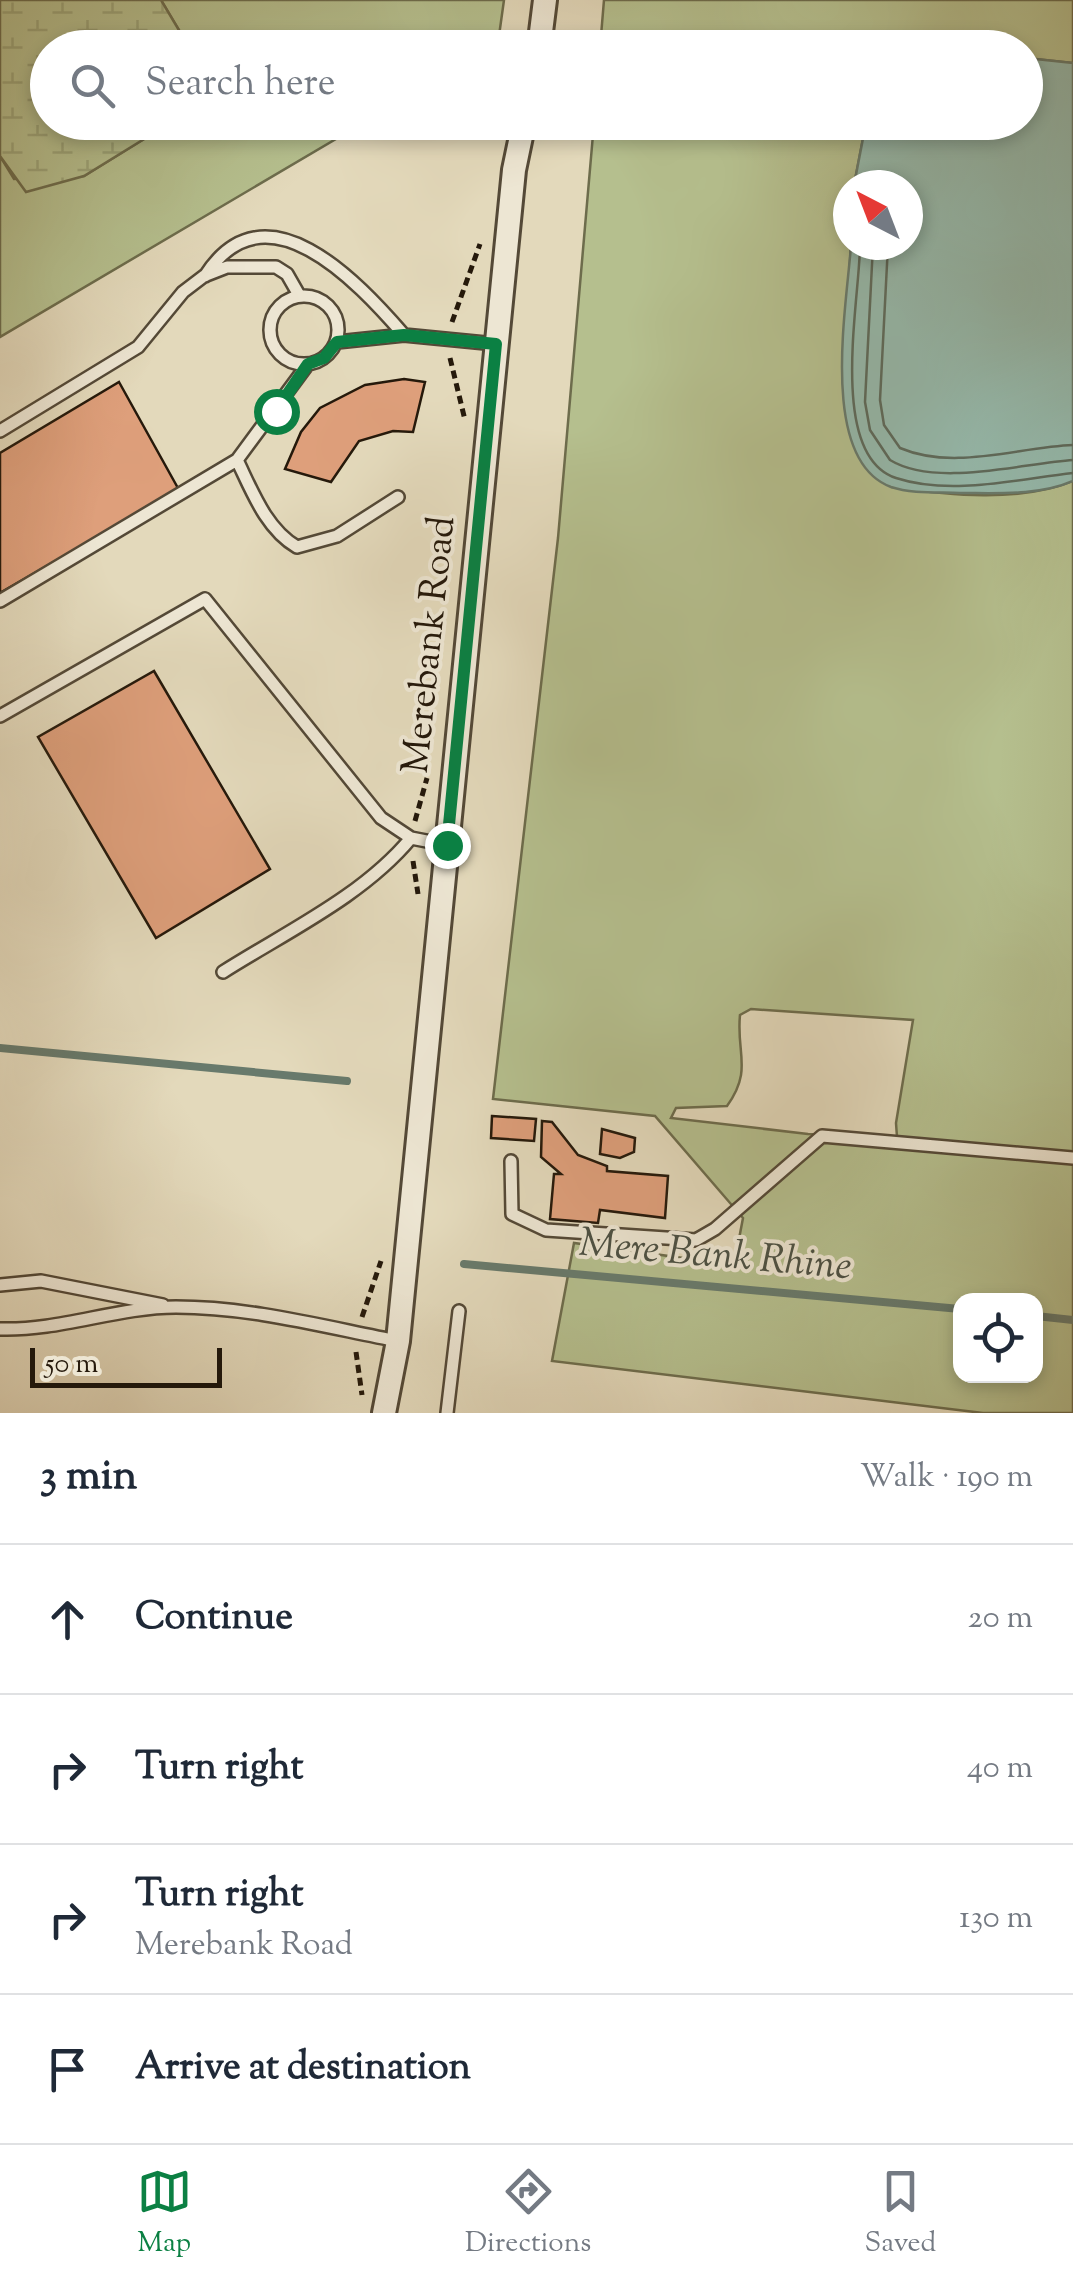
<!DOCTYPE html>
<meta charset="utf-8">
<style>
:root{--surface:#fff;--page:#f2f2f3;--text:#1f2937;--muted:#747a83;--line:#e0e1e3;--accent:#0b8043}
body{margin:0;font-family:"Sorts Mill Goudy",serif;background:var(--page);color:var(--text)}
.controls{position:absolute;right:30px;bottom:30px;display:grid;overflow:hidden;border-radius:20px;box-shadow:0 5px 15px #0003}
.controls button{width:90px;height:90px;display:grid;place-items:center;padding:0;border:0;border-bottom:2px solid var(--line);background:var(--surface);color:var(--text);font:50px sans-serif}
.compass{position:absolute;left:833px;top:170px;width:90px;height:90px;border-radius:50%;background:var(--surface);box-shadow:0 5px 15px #0003;rotate:318deg}
.scale{position:absolute;left:30px;bottom:25px;width:192px;box-sizing:border-box;padding-left:10px;border:5px solid #25190b;border-top:0;font-size:28px;line-height:35px;white-space:nowrap;color:#25190b;-webkit-text-stroke:8px #ede6d3;paint-order:stroke}
.stop{position:absolute;width:30px;height:30px;margin:-22px;border:8px solid #0b8043;border-radius:50%;background:#fff}
.stop.end{background:#0b8043;border-color:#fff;box-shadow:0 2px 10px #0008}
.list{margin:0;padding:0;list-style:none}
h2{display:flex;justify-content:space-between;align-items:center;height:130px;margin:0;padding:0 40px;font-size:42px}
h2 small{font-size:32px;font-weight:400;color:var(--muted)}
.list li{display:grid;grid-template-columns:65px 1fr auto;gap:30px;align-items:center;box-sizing:border-box;height:150px;padding:0 40px;border-top:2px solid var(--line)}
.list b{display:block;font-size:38px;white-space:nowrap}
.list p{margin:0;font-size:32px;white-space:nowrap;color:var(--muted)}
.list em{font-size:32px;font-style:normal;color:var(--muted)}
.icon{flex:none;width:55px;height:55px;fill:none;stroke:currentColor;stroke-width:2;stroke-linecap:round;stroke-linejoin:round}
.map{position:relative;flex:none;width:1073px;height:1413px;overflow:hidden}
.search{position:absolute;background:var(--surface);box-shadow:0 5px 15px #0003;left:30px;right:30px;top:30px;height:110px;display:flex;align-items:center;gap:25px;box-sizing:border-box;padding:0 35px;border-radius:55px;color:var(--muted);font-size:38px}
.sheet{height:730px;background:var(--surface)}
nav{display:flex;justify-content:space-around;align-items:center;box-sizing:border-box;height:140px;border-top:2px solid var(--line);background:var(--surface);font-size:28px;color:var(--muted)}
nav a{display:grid;justify-items:center;gap:5px}
nav .on{color:var(--accent)}
.map>svg:first-child{display:block}
</style>
<div class="map">
<svg width="1073" height="1413" viewBox="0 0 1073 1413">
<defs>
<pattern id="wetland-marsh" width="20" height="14" patternUnits="userSpaceOnUse" patternTransform="scale(2.5)"><rect width="20" height="14" fill="#b5bf8e"/><path d="M1 5h8M5 5V1M11 12h8M15 12V8" fill="none" stroke="#9ca479"/></pattern>
</defs>
<rect width="100%" height="100%" fill="#e3d9bb"/>
<filter id="stains"><feTurbulence type="fractalNoise" baseFrequency=".002" numOctaves="4"/><feColorMatrix values="0 0 0 0 .2 0 0 0 0 .09 0 0 0 0 .02 0 0 0 .5 -.17"/></filter>
<radialGradient id="worn" r=".72"><stop offset=".6" stop-color="#630" stop-opacity="0"/><stop offset="1" stop-color="#630" stop-opacity=".3"/></radialGradient>
<path fill="#b5bf8e" stroke="#6d6c4c" stroke-width="2.5" fill-rule="evenodd" d="M161,0h343l-6,43 -8,5 -301,-1z
M604,0h469v63l-47,-5v-10h-426z
M170,123h193l-363,214v-181l14,23 70,-3z
M594,123h272l-12,62h-6l3,60 -7,111 48,131c55,8 128,16 181,-6v932h-90l-431,-52 22,-118 160,22 9,-47 -88,-102 -162,-17 65,-561zM751,1009l162,11 -17,103 1,14 -89,-3 -137,-16 5,-10 51,-2c26,-36 9,-53 13,-91zM960,1300h76v76h-76z"/>
<path fill="url(#wetland-marsh)" stroke="#6d6c4c" stroke-width="2.5" d="M0,0h161l28,47 -141,1v74l122,1 -86,53 -58,16 -26,-36z"/>
<path fill="#95baad" stroke="#687a6c" stroke-width="2.5" d="M1026,58l47,5v418c-34,15 -77,12 -113,12 -22,-1 -48,1 -69,-6 -73,-27 -44,-182 -40,-242h57v-60h-54l12,-62 160,-1z"/>
<g fill="none" stroke-linecap="round" stroke-linejoin="round">
<path stroke="#5d6a5c" stroke-width="2.5" d="M860,245c0,54 -33,210 36,233 55,18 122,1 177,-5
M873,245l-8,157 5,28 20,30c46,28 133,3 183,0
M888,245l-8,155 4,25 16,23c54,23 118,-1 173,-3"/>
<path stroke="#687a6c" stroke-width="8" d="M0,1048l347,33
M464,1264l496,45
M1036,1316l37,4"/>
</g>
<path fill="#de9f7b" stroke="#25190b" stroke-width="2.5" d="M404,379l21,3 -12,50 -20,-1 -34,10 -28,41 -46,-13 16,-37 19,-24 45,-23z
M119,382l60,108 -179,103v-140z
M154,671l116,198 -114,69 -118,-201z
M492,1116l44,3 -2,22 -43,-3z
M542,1121l10,1 26,33 29,11v5l61,5 -3,42 -65,-8 -2,13 -48,-4 4,-45h7l-20,-17z
M602,1129l33,9 -1,14 -14,6 -20,-4z"/>
<g fill="none" stroke-linecap="round" stroke-linejoin="round">
<g stroke="#544937" stroke-width="16">
<path id="service" d="M205,276c60,-94 152,5 199,59
M270 330a34 34 0 1 1 68 0a34 34 0 1 1-68 0Z
M337,342l67,-7 92,9
M0,431l138,-84 45,-55 21,-16 23,-9h49l11,7 12,21
M237,460c15,31 29,69 60,87l40,-11 61,-39
M0,601l237,-141 71,-96
M0,716l205,-117 176,219 30,20 36,7
M223,972c63,-40 140,-76 188,-134
M511,1161l1,53 34,16 150,10 19,-11 107,-93 251,22
M0,1285l41,-4 122,24
M0,1329c60,2 117,-22 176,-22 75,0 149,20 222,34
M447,1413l12,-102"/>
</g>
<g stroke="#544937" stroke-width="28">
<path id="minor" d="M539,48l6,-48
M384,1413l14,-72 116,-1171 10,-48"/>
</g>
<path stroke="#25190b" stroke-width="5" stroke-dasharray="8 5" stroke-linecap="butt" d="M452,322l28,-78
M450,358l15,62
M415,821l12,-43
M413,861l5,33
M362,1317l19,-56
M356,1352l6,43"/>
<use href="#service" stroke="#ede6d3" stroke-width="11"/>
<use href="#minor" stroke="#ede6d3" stroke-width="22"/>
</g>
<g fill="none" stroke-linecap="round" stroke-linejoin="round">
<path stroke="#0b8043" stroke-width="12" d="M276,411l32,-47 16,-6 13,-16 67,-7 92,9 -49,501"/>
</g>
<g text-anchor="middle" dominant-baseline="central" stroke-width="8" stroke-linejoin="round" paint-order="stroke">
<g font-size="38" fill="#25190b" stroke="#ede6d3">
<text transform="translate(431 645) rotate(-84)">Merebank Road</text>
</g>
<g font-size="40" font-style="italic" fill="#4c5144" stroke="#ede6d3">
<text transform="translate(715 1257) rotate(5)">Mere Bank Rhine</text>
</g>
</g>
<rect width="100%" height="100%" filter="url(#stains)"/>
<rect width="100%" height="100%" fill="url(#worn)"/>
</svg>
<div class="controls">
<button><svg class="icon" aria-label="locate" viewBox="0 0 24 24"><circle cx="12" cy="12" r="6"/><path d="M12 2v4M12 18v4M2 12h4M18 12h4"/></svg></button>
</div>
<svg class="compass" viewBox="-18 -18 36 36"><path d="M0-13l5 13h-10z" fill="#e53935"/><path d="M0 13l5-13h-10z" fill="#747a83"/></svg>
<div class="scale">50 m</div>
<div class="stop" style="left:276px;top:411px"></div>
<div class="stop end" style="left:447px;top:845px"></div>
<div class="search"><svg class="icon" aria-label="search" viewBox="0 0 24 24"><circle cx="10" cy="10" r="6"/><path d="M15 15l6 6"/></svg>Search here</div>
</div>
<section class="sheet">
<h2>3 min<small>Walk · 190 m</small></h2>
<ul class="list">
<li><svg class="icon" aria-label="ahead" viewBox="0 0 24 24"><path d="M12 20V5M6 11l6-6 6 6"/></svg><div><b>Continue</b></div><em>20 m</em></li>
<li><svg class="icon" aria-label="right" viewBox="0 0 24 24"><path d="M7 20v-9h11M14 6l5 5-5 5"/></svg><div><b>Turn right</b></div><em>40 m</em></li>
<li><svg class="icon" aria-label="right" viewBox="0 0 24 24"><path d="M7 20v-9h11M14 6l5 5-5 5"/></svg><div><b>Turn right</b><p>Merebank Road</p></div><em>130 m</em></li>
<li><svg class="icon" aria-label="arrive" viewBox="0 0 24 24"><path d="M6 21V4h12l-3 4 3 4H6"/></svg><div><b>Arrive at destination</b></div></li>
</ul>
</section>
<nav>
<a class="on"><svg class="icon" aria-label="map" viewBox="0 0 24 24"><path d="M3 6l6-2 6 2 6-2v14l-6 2-6-2-6 2zM9 4v14M15 6v14"/></svg>Map</a>
<a><svg class="icon" aria-label="directions" viewBox="0 0 24 24"><path d="M12 3l9 9-9 9-9-9zM9 14v-3h6M13 9l2 2-2 2"/></svg>Directions</a>
<a><svg class="icon" aria-label="saved" viewBox="0 0 24 24"><path d="M7 4h10v16l-5-4-5 4z"/></svg>Saved</a>
</nav>
